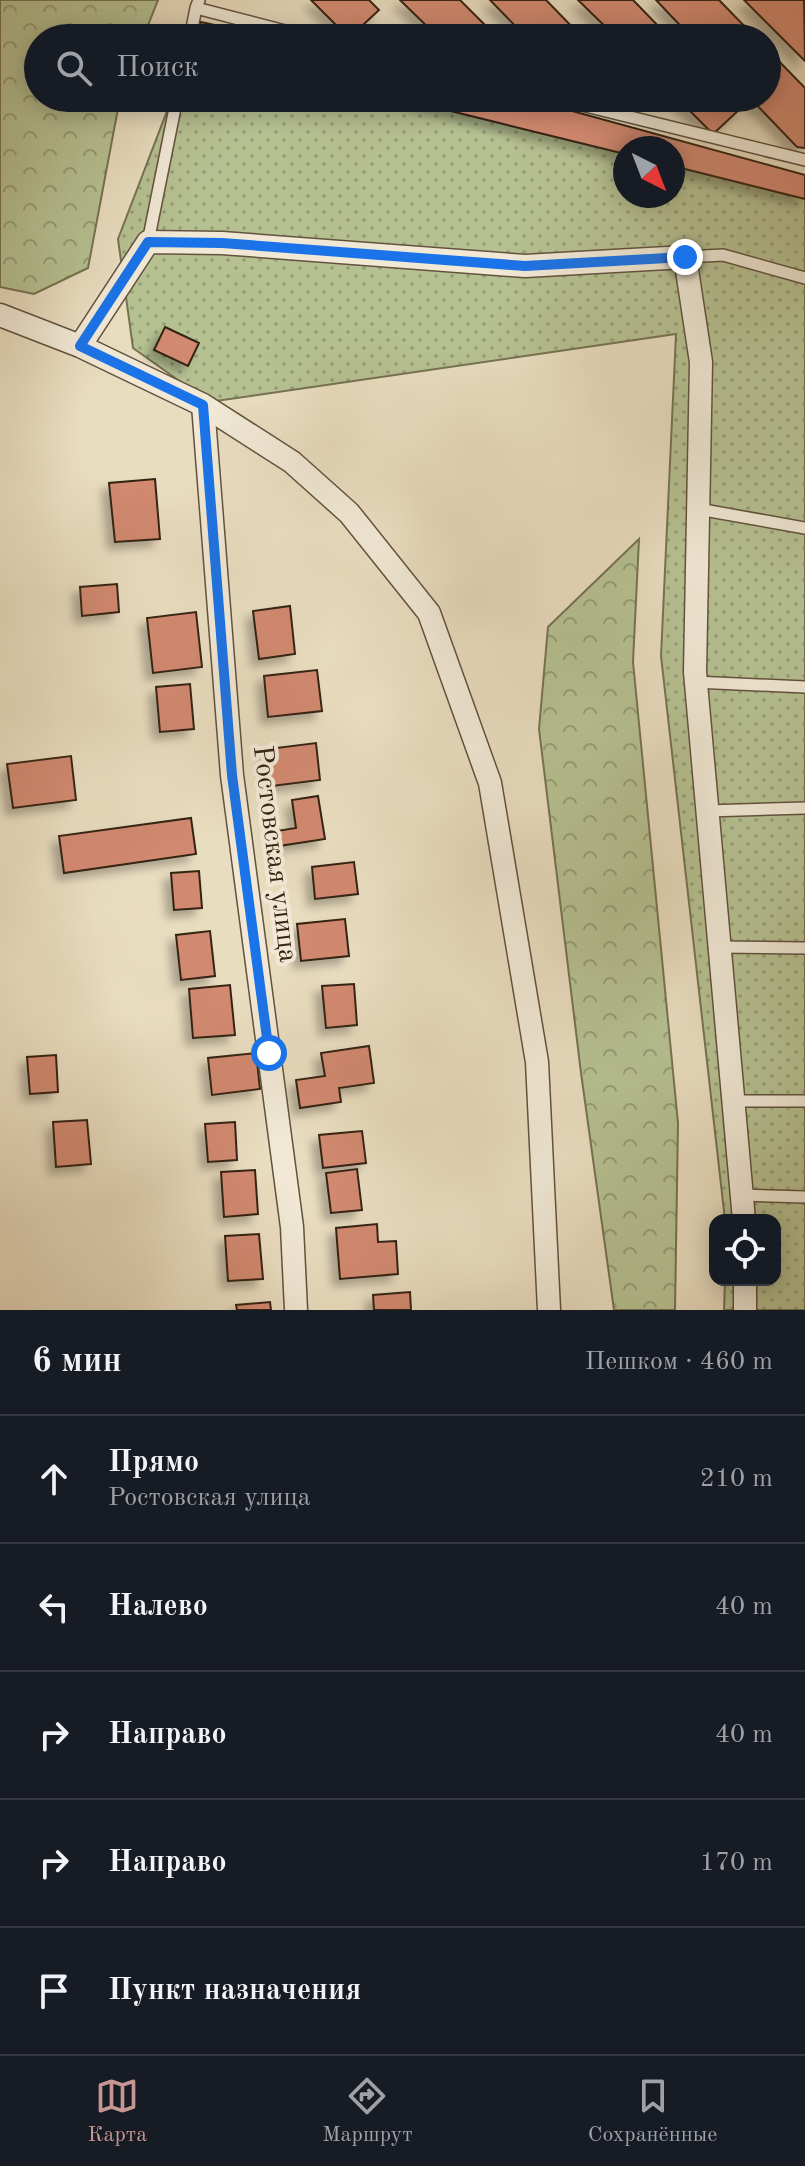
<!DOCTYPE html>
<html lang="ru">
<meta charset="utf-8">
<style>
:root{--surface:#171b24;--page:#20242c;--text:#f1f3f6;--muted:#9ea1a6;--line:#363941;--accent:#c59692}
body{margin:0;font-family:"Old Standard TT",serif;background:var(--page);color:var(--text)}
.controls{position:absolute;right:24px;bottom:24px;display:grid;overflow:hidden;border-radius:16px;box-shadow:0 4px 20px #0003}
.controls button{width:72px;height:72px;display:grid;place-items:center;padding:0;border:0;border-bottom:2px solid var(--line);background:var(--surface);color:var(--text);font:40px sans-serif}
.compass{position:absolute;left:613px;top:136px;width:72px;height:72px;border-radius:50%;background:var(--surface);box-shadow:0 4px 20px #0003;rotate:138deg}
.stop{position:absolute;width:24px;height:24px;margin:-18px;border:6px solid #1a73e8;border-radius:50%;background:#fff}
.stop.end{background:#1a73e8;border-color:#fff;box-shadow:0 2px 8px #0008}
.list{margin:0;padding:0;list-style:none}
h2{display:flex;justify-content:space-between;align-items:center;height:104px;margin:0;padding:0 32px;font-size:34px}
h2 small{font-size:26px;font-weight:400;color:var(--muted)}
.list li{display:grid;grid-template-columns:52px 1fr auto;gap:24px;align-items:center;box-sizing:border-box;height:128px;padding:0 32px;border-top:2px solid var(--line)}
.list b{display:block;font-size:30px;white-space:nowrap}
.list p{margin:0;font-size:26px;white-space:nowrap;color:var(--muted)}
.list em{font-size:26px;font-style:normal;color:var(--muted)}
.icon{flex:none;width:44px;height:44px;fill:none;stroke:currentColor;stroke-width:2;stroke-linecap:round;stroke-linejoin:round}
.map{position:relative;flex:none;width:805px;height:1310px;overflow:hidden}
.search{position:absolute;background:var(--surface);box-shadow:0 4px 20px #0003;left:24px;right:24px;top:24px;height:88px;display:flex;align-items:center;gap:20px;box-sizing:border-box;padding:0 28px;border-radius:44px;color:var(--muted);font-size:30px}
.sheet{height:744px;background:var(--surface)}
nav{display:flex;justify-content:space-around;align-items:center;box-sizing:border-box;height:112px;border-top:2px solid var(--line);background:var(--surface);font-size:22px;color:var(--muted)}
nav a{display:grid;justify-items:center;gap:4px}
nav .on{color:var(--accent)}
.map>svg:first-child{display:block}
</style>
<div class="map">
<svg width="805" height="1310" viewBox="0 0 805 1310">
<defs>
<pattern id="forest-crowns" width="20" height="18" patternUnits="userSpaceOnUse" patternTransform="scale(2)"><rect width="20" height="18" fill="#b6c192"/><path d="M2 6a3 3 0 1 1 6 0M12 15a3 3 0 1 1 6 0" fill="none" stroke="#959d76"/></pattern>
<pattern id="garden-dots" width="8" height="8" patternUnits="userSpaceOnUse" patternTransform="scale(2)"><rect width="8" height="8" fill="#b6c192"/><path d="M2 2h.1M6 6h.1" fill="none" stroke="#959d76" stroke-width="1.8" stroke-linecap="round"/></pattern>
<filter id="shadow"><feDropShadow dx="-7" dy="7" stdDeviation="4" flood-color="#0004"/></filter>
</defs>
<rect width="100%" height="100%" fill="#e9ddc0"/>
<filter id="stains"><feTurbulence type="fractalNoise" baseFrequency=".0025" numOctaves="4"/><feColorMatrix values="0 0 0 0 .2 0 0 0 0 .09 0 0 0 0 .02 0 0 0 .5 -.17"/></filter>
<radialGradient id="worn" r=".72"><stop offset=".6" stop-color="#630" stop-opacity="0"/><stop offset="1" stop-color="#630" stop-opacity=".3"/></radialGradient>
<path fill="url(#forest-crowns)" stroke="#767252" stroke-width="2" d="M0,0h158l-15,38h-105v60h82l-32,170 -54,26 -34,-7z
M639,539l-6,123 45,461 -3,187h-61l-33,-237 -42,-344 9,-102z"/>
<path fill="url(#garden-dots)" stroke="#767252" stroke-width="2" d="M172,98h226l227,56v42h48v-30l132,33v1111h-81l1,-30h50v-60h-50l-64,-564 15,-322 -467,68 -76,-54 -15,-109z"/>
<path fill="#d18970" stroke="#352412" stroke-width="2" filter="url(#shadow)" d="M311,0h58l10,10 -30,28z
M400,0h60l38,38h-59z
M490,0h56l37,38h-56z
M578,0h55l37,38h-53z
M656,0h63l37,38h-64z
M744,0h60l1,61z
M201,22l71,16h-77z
M767,49l38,39v60l-8,-1 -47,-49h17z
M398,98h127l280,77v24l-132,-33v-18h-48v6z
M592,98h34l-6,6z
M677,98h53l10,11 -27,25z
M165,327l34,16 -11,23 -34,-16z
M155,479l5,60 -45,3 -6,-59z
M117,584l2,28 -37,4 -2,-29z
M290,606l5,48 -36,5 -6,-48z
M196,612l6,55 -49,6 -6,-55z
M317,670l5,41 -54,6 -4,-41z
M190,684l4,45 -34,3 -4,-45z
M316,743l4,37 -48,6 -4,-37z
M71,756l5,44 -63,8 -6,-44z
M318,796l7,43 -46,7 -2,-15 19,-3 -4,-28z
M191,818l5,36 -132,19 -5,-37z
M354,862l4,32 -43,5 -3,-32z
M199,871l3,37 -28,2 -3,-37z
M345,919l4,37 -48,5 -4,-37z
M210,931l5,45 -34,4 -5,-45z
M354,984l3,41 -31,3 -4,-42z
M230,985l5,50 -42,3 -4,-49z
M369,1046l5,37 -35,5 2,14 -41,6 -4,-28 29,-4 -4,-23z
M256,1053l4,36 -48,6 -4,-37z
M56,1055l2,37 -28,2 -3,-37z
M87,1120l4,44 -35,3 -3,-45z
M235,1122l2,38 -29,2 -3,-38z
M362,1131l4,32 -43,5 -4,-33z
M357,1169l5,41 -31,3 -5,-40z
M255,1170l3,44 -34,3 -3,-45z
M377,1224l1,18 18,-1 2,33 -58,5 -4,-51z
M259,1234l4,45 -35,2 -3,-45z
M410,1292l1,18h-37l-1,-15z
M270,1302l1,8h-34l-1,-5z"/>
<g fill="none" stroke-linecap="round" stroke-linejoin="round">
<g stroke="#62523e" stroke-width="14">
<path id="lane" d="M199,0l-3,8 116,30
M190,38l6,-30
M553,98l252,62
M148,242l29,-144
M685,257l38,-2 82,23
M698,509l107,19
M695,682l110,5
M707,811l98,-3
M719,947l86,1
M733,1101h72
M742,1195l63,2"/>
</g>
<g stroke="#62523e" stroke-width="25">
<path id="street" d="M0,315l80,31 123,59 89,57 57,51 80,100 61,170 47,279 12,248
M80,346l68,-104 74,1 303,23 160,-9 16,105 -6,310 49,548
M203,405l29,370 60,452 4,83
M745,1310v-30"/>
</g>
<use href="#lane" stroke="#f1e9d6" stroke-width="11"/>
<use href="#street" stroke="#f1e9d6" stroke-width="22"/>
</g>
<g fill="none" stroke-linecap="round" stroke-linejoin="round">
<path stroke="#1a73e8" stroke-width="10" d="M269,1053l-37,-278 -29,-370 -123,-59 68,-104 74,1 303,23 160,-9"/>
</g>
<g text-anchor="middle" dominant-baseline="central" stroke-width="8" stroke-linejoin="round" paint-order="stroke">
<g font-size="28" fill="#352412" stroke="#f1e9d6">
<text transform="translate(274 854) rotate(83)">Ростовская улица</text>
</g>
</g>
<rect width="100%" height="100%" filter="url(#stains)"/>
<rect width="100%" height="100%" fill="url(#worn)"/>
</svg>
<div class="controls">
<button><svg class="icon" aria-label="locate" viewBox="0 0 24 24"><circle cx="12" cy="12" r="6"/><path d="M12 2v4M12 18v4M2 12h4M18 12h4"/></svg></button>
</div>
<svg class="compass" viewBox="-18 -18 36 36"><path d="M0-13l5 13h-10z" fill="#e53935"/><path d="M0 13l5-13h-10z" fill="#9ea1a6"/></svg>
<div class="stop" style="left:269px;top:1053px"></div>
<div class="stop end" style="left:685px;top:257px"></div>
<div class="search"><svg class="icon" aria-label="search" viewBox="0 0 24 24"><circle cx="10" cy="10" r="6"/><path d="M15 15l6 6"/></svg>Поиск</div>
</div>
<section class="sheet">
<h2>6 мин<small>Пешком · 460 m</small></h2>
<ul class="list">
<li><svg class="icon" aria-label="ahead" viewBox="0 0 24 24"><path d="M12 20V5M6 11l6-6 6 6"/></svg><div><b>Прямо</b><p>Ростовская улица</p></div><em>210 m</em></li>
<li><svg class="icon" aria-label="left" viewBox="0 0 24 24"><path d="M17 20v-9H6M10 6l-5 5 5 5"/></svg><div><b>Налево</b></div><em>40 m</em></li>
<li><svg class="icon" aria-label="right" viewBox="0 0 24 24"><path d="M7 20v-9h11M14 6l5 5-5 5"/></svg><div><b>Направо</b></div><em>40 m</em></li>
<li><svg class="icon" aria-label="right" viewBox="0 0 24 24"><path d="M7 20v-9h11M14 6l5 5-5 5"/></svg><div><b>Направо</b></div><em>170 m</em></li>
<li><svg class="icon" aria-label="arrive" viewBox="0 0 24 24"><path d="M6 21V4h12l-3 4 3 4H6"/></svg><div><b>Пункт назначения</b></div></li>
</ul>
</section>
<nav>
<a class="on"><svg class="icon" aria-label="map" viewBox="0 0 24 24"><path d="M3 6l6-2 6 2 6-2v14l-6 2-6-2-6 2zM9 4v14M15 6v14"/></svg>Карта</a>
<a><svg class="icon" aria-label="directions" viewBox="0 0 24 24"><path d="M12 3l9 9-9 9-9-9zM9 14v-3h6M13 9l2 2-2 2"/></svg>Маршрут</a>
<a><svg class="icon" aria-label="saved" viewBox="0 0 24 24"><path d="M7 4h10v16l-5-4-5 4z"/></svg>Сохранённые</a>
</nav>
